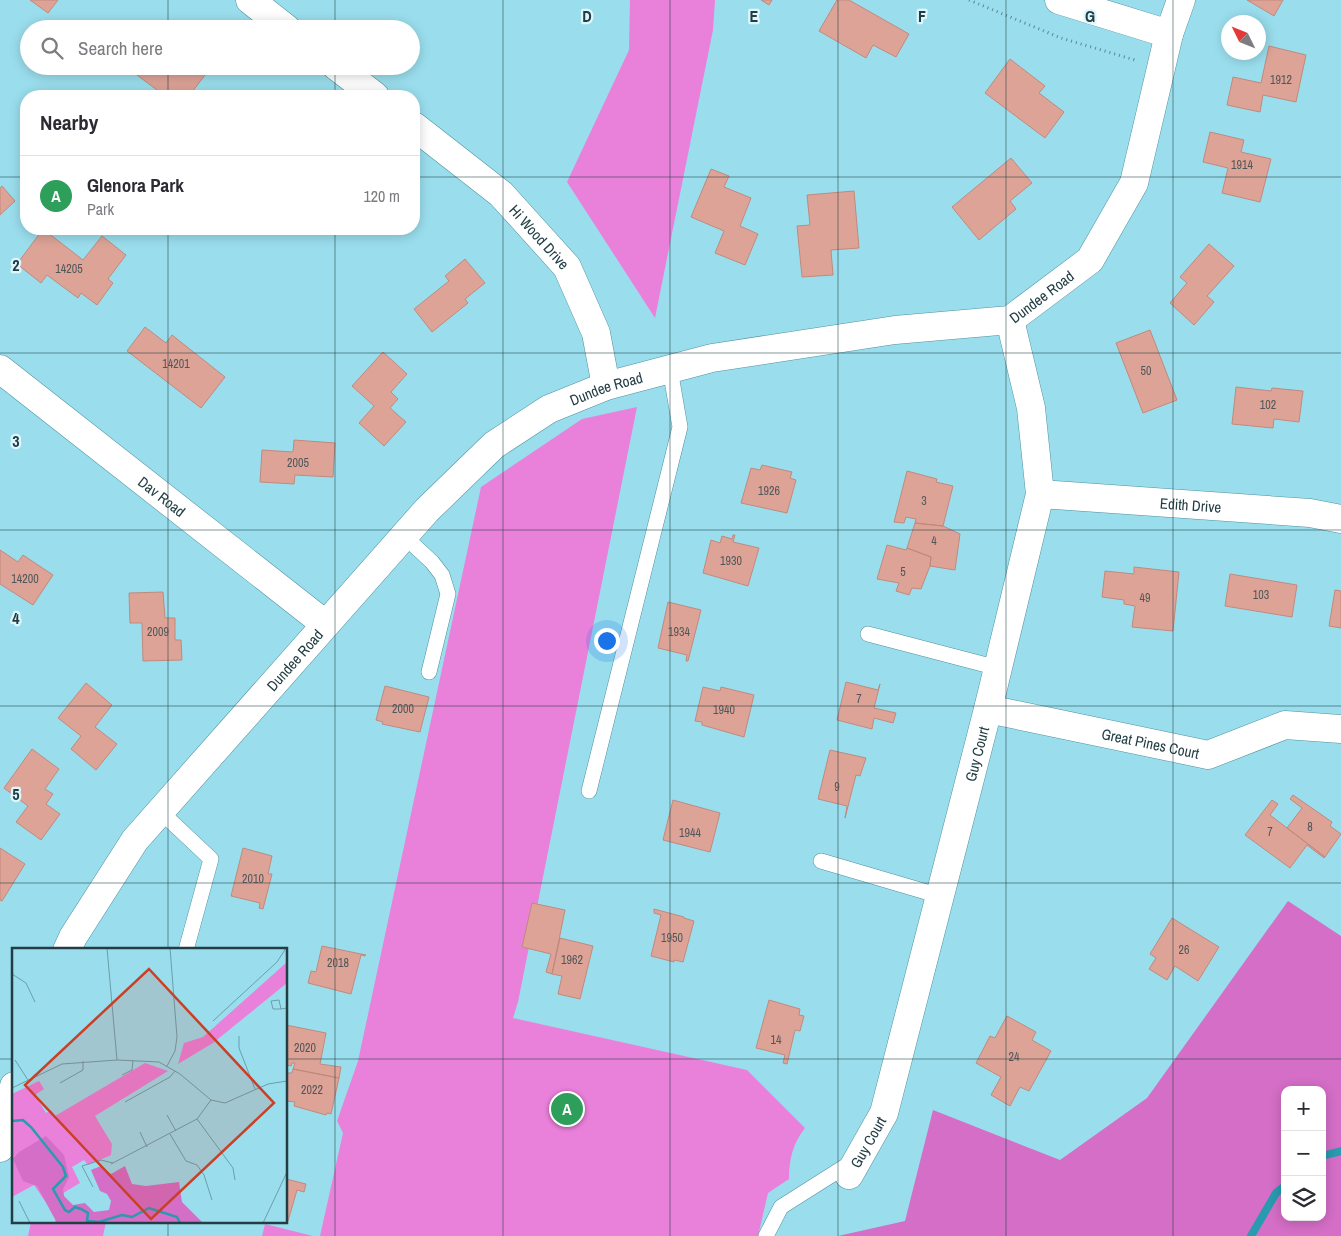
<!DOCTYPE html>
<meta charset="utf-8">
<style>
:root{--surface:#fff;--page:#f2f2f3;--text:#2b2b33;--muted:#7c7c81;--line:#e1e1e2;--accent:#db2777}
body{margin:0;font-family:"Archivo Narrow",sans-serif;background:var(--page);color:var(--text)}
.controls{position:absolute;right:15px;bottom:15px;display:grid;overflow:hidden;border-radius:10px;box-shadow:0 2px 12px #0003}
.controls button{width:45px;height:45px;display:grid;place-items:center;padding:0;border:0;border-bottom:1px solid var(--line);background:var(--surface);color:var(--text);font:25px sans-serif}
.compass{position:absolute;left:1221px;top:15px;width:45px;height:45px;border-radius:50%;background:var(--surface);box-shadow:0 2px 12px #0003;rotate:313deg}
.you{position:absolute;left:606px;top:640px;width:18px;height:18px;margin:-12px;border:4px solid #fff;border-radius:50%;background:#1a73e8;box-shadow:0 0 0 8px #1a73e833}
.badge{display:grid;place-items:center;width:32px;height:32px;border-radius:50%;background:var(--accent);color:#fff;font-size:16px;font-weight:700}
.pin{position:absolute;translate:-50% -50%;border:2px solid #fff;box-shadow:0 1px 5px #0006}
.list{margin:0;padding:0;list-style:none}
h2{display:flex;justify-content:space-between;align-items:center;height:65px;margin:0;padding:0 20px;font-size:21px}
h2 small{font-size:16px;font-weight:400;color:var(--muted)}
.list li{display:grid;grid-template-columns:32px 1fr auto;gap:15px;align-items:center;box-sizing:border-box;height:80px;padding:0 20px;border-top:1px solid var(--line)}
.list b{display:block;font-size:19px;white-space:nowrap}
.list p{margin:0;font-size:16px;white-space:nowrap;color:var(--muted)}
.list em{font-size:16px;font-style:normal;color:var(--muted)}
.icon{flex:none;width:28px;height:28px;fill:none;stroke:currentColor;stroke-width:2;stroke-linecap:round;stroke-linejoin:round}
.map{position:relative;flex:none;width:1341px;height:1236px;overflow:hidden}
.search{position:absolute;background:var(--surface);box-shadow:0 2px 12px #0003;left:20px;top:20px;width:400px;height:55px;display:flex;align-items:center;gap:12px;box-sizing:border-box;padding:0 18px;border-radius:28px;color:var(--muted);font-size:19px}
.panel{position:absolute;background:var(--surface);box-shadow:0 2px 12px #0003;left:20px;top:90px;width:400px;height:145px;border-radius:20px}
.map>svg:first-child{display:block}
</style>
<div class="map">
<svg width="1341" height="1236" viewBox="0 0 1341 1236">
<rect width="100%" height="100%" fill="#9adeed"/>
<path fill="#e981da" d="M630,0h85l-2,30 -58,288 -88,-136 62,-132z
M637,407l-119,595 -5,16 234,52 58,58c-12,15 -16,31 -16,51l-21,14 -10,43h-438l23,-103 -6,-12 21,-60 123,-574 101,-68z
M31,1222h75l-3,14h-75z
M265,1224l48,12h-51z"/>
<path fill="#d46ec6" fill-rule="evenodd" d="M1288,901l53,35v300h-503l67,-15 28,-111 127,50 87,-62zM1285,1090h37v127h-37z"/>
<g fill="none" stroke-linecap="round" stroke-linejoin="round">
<path stroke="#299aaf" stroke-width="8" d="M1322,1156l19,-5
M1251,1236l25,-43 9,-7"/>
</g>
<path fill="#dda397" stroke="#c1897d" d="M30,0h28l-10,13z
M761,0h11l-3,5z
M837,0h12l60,34 -13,23 -23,-12 -7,13 -47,-27z
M1247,0h36l-9,16z
M1269,46l37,9 -10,47 -33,-7 -3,17 -33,-7 6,-28 28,6z
M1010,59l35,27 -6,7 25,19 -19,26 -60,-45z
M125,66h68l12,9 -16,21h-24z
M1210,132l34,8 -3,12 30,7 -11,43 -38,-9 6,-25 -25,-6z
M1011,158l21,25 -22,18 6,8 -37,31 -27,-33z
M711,169l18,7 -5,11 27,11 -11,28 18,8 -13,31 -30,-12 9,-22 -33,-14z
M2,186l13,15 -15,14v-27z
M854,191l5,57 -28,2 2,25 -31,2 -5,-51 13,-1 -3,-30z
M43,229l40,31 19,-24 24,19 -18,24 5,4 -16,22 -16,-12 -3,5 -31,-23 -6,8 -24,-19z
M1209,244l25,22 -27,30 7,6 -20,23 -24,-22 17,-20 -7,-6z
M465,259l20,24 -20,16 3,4 -36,29 -18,-23 35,-28 -4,-5z
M145,327l21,16 6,-8 53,42 -24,31 -74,-57z
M1150,330l27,70 -34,13 -27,-70z
M383,352l24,22 -16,18 7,7 -8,9 16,14 -22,24 -25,-23 15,-17 -22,-20z
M1236,387l35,4 1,-3 31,3 -4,31 -25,-3 -1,9 -41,-4z
M294,440l41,3 -2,34 -38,-2 -1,9 -34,-2 2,-32 31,2z
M762,465l30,7 -2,6 6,2 -9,33 -46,-10 10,-35 9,2z
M907,471l30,8 -1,3 17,4 -10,40 -28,-3 1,-4 -10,-2 -2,6 -10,-1z
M915,523l28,3 17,8 -5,36 -25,-4 1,-9 -24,-9z
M733,535h2l-2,7 26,6 -11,38 -45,-13 8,-33 9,3 2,-7 10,3z
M887,545l19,5 1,-2 24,9 -1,9 -9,23 -9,-1 -3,7 -13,-4 3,-8 -22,-4z
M0,550l18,12 5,-7 30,20 -20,30 -33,-21z
M1134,567l45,5 -6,59 -41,-4 3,-21 -11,-2v-4l-22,-3 3,-26 29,3z
M1230,574l67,11 -5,32 -67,-11z
M1335,590l6,1v37l-12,-2z
M163,592l2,26h10v22h6l1,20 -39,1 -1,-38h-12l-1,-30z
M668,602l33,8 -13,51h-2l1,-6 -29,-7z
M846,682l32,8 2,-6 -6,24 22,5 -3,10 -19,-5 -2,11 -35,-9z
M86,683l26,22 -17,22 22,17 -21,26 -25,-21 10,-13 -23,-18z
M385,686l44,11 -9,35 -38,-8 1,-2 -7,-2z
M703,687l17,4 1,-4 33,8 -10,42 -42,-12v-3l-7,-1z
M32,749l27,20 -14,20 8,5 -7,10 14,10 -19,26 -25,-18 12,-16 -24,-18z
M830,750l36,8 -6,18 -4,-1 -11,43 2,-12 -29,-7z
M1293,795l39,27 -2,4 11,8 -16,23 -38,-29 15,-20 -12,-9z
M673,800l47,13 -10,39 -47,-12z
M1272,800l6,4 -8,11 55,42 -1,1 -17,-13 -17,23 -45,-33z
M0,848l25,16 -23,37 -2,-1z
M243,848l29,8 -4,18h4l-9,35 -4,-1 1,-5 -29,-7z
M532,903l33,7 -13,64 -6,-2 5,-18 -29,-7z
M654,909l30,8v1l10,3 -11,41 -9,-2v2l-23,-6 10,-41 -7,-2z
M1172,918l47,29 -21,34 -23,-15 -8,14 -18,-11 7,-11 -6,-4z
M560,938l33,8 -13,53 -22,-5 4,-18 -10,-2z
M322,946l44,9 -1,1 -4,-1 -10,39 -43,-11 3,-12 5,1z
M769,1000l31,9 -1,6 5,1 -4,15 -5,-1 -8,34 -4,-1 2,-8 -29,-7z
M1007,1016l29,16 -4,8 19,11 -22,40 -9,-4 -10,19 -19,-11 10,-18 -25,-14 14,-27 5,2z
M286,1025l40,8 -6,31 21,3 -2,11 -46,-9 2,-6h-3l-1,3 -5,-1z
M293,1069l46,9 -8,36 -4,-1 -1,2 -32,-9 1,-4 -9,-1 2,-14h-2v-9l1,-5h5z
M286,1179l20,5 -2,8 -7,-2 -9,31 -2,-1z"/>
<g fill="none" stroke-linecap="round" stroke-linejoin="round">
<g stroke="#4f92a0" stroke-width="16">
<path id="lane" d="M404,536l28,26 10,13 6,19 -19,78
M868,634l130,34
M589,791l91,-364 -10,-58
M160,811l51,48 -25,91
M821,861l119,35
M766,1236l15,-29 71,-45"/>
</g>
<g stroke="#4f92a0" stroke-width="29">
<g id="street">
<path d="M250,0l37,29"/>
<path d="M1059,0l110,34"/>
<path d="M336,66l39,30"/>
<path id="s1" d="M414,126l87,68 66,73 29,66 10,53"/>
<path id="s2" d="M0,369l325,255"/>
<path id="s3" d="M1040,494l270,19 31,6"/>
<path id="s4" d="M988,709l220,46 77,-30 56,4"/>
<path id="s5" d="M67,950l6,-13 62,-97 292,-330 67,-65 55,-36 57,-23 106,-28 183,-28 115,-10 80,-60 44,-77 35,-149 12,-34"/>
<path d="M0,1148l14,-62"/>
<path id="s6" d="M849,1175l35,-62 104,-404 52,-215 -9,-86 -21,-88"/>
</g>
</g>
<path stroke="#5a8993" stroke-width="3" stroke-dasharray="1 4" stroke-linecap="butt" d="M969,0l92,38 74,22"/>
<use href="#lane" stroke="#fff" stroke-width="15"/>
<use href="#street" stroke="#fff" stroke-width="28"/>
</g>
<path fill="none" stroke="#223e44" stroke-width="1" stroke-opacity="0.55" d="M168,0v29M335,0v29M503,0v1236M670,0v1236M838,0v1236M1006,0v1236M1173,0v1236M168,66v30M335,66v30M0,177h26M414,177h927M168,229v721M335,229v1007M0,353h1341M0,530h1341M0,706h1341M0,883h1341M0,1059h14M286,1059h1055M168,1222v14"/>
<g text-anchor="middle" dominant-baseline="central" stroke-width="4.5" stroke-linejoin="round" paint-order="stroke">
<g font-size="12" fill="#515759">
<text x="1281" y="80">1912</text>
<text x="1242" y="165">1914</text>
<text x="69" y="269">14205</text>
<text x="176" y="364">14201</text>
<text x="1146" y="371">50</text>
<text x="1268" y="405">102</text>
<text x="298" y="463">2005</text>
<text x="769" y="491">1926</text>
<text x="924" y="501">3</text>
<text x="934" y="541">4</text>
<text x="731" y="561">1930</text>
<text x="903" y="572">5</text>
<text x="25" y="579">14200</text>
<text x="1261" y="595">103</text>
<text x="1145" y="598">49</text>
<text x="158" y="632">2009</text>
<text x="679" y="632">1934</text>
<text x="859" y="699">7</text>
<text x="403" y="709">2000</text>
<text x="724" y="710">1940</text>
<text x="837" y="787">9</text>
<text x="1310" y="827">8</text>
<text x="1270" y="832">7</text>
<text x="690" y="833">1944</text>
<text x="253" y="879">2010</text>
<text x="672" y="938">1950</text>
<text x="1184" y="950">26</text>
<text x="572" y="960">1962</text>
<text x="338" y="963">2018</text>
<text x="776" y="1040">14</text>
<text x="305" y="1048">2020</text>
<text x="1014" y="1057">24</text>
<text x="312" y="1090">2022</text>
</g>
<g font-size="15" fill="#223e44" stroke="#ddf7fd">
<text stroke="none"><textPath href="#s1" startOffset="168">Hi Wood Drive</textPath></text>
<text stroke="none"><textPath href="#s5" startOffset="1240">Dundee Road</textPath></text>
<text stroke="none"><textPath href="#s5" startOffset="790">Dundee Road</textPath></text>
<text stroke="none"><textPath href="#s2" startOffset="206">Dav Road</textPath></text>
<text stroke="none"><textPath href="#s3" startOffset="151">Edith Drive</textPath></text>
<text stroke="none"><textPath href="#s5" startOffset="370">Dundee Road</textPath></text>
<text stroke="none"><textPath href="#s4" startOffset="166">Great Pines Court</textPath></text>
<text stroke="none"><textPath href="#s6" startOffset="442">Guy Court</textPath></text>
<text stroke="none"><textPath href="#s6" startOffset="38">Guy Court</textPath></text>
</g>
</g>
<g transform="translate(12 948)">
<rect width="275" height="275" fill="#9adeed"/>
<path d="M275,14v21l-74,60 -35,21 6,-21 19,-6zM133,115l23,8 -73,45 17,28 -1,11 -23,10 -4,-5 -12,7 8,16 -25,15 33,25h-33l1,-6 -22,-32 -22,12v-103l27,-13 5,8 -9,6 11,18 5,-3 4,6z" fill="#e981da"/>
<path d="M34,188l18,19 5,22 -6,12 1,7 9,9 12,-2 9,9 15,-2 2,-9 -4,-7 -7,-3 -9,-21 10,-4 10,8 14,-8 7,18 14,2 33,-4 3,20 21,21h-146l-20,-37 -14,-5 -10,-22 6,-7z" fill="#d46ec6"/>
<path fill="none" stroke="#299aaf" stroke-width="2.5" d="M0,173l11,-1 8,7 32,40 3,9 -13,13 12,21 4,2 6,-5 6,2 7,4 -1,8 12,1 23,-7 10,2 17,-9 28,9 3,6"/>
<path fill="none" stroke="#6a9ea9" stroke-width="1" d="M95,0l10,112M0,26l14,9 9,19M269,61l-2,-9 -8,1 2,8h8l6,-1M201,73l64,-59 9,-14M227,88v12l16,41M3,112l13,20M155,118l8,-15 2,-14 -7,-89M110,127l10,-5 1,-10M48,135l23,-13v-9M0,140l50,-24 55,-4 42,2 21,12 31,26 14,3 43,-19 19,-3M113,154l45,-25 5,-6M155,167l9,16M185,171l36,49 2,12M128,184l7,15M158,186l16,27 11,4 7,10 8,25M99,216l86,-45 14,-19M81,239l-11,-21 19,-6 12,3M7,253l11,22M251,275l24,-51"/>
<path fill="#ca3f25" fill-opacity="0.15" stroke="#ca3f25" stroke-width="2.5" d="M137,21l125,134 -123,116 -126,-134z"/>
<rect width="275" height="275" fill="none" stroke="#223e44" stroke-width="2.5"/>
</g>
<g font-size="16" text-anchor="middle" font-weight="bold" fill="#223e44" stroke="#ddf7fd" stroke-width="4.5" stroke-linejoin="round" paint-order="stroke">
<text x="587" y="22">D</text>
<text x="754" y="22">E</text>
<text x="922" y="22">F</text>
<text x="1090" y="22">G</text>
<text x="16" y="271">2</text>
<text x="16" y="447">3</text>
<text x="16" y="624">4</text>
<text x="16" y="800">5</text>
</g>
</svg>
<div class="controls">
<button>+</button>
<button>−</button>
<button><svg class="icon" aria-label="layers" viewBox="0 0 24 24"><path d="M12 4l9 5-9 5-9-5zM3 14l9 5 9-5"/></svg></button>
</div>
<svg class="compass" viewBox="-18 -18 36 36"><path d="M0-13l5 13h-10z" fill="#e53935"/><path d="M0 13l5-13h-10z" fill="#7c7c81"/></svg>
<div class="you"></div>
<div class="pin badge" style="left:567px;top:1109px;background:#2e9e5b">A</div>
<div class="search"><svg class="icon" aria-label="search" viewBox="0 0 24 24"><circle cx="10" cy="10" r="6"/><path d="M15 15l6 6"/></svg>Search here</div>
<section class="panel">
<h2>Nearby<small></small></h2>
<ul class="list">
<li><span class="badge" style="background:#2e9e5b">A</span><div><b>Glenora Park</b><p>Park</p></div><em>120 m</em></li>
</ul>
</section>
</div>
